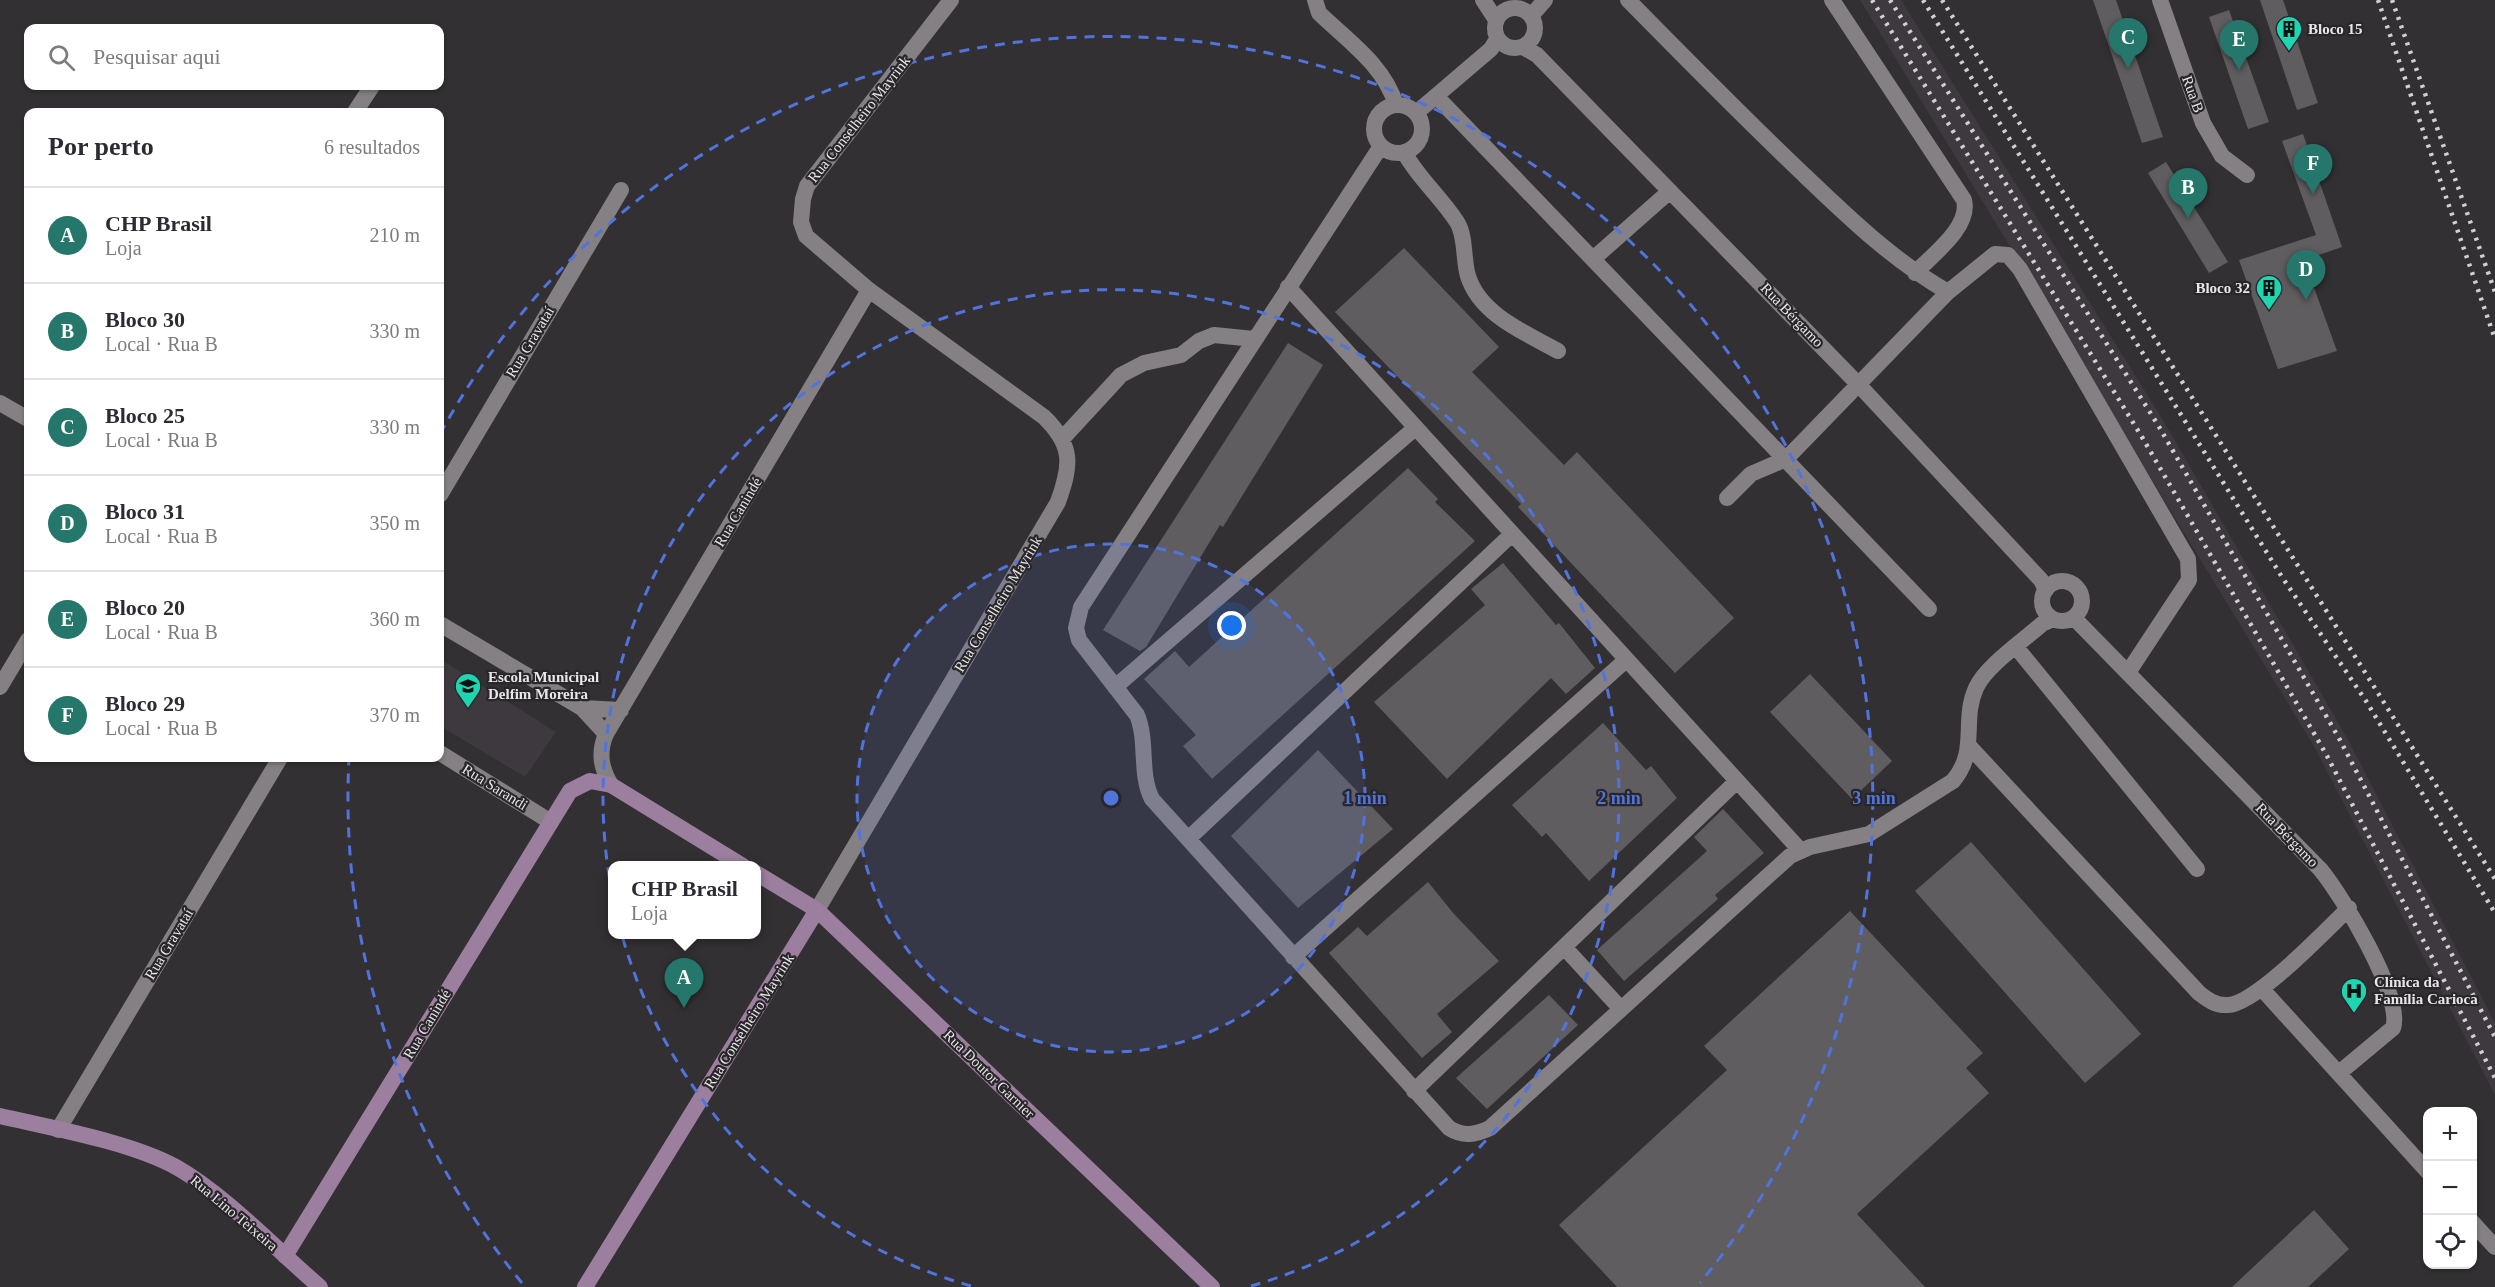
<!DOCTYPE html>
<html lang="pt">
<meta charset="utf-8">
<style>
:root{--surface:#fff;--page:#f2f2f3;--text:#2b2b33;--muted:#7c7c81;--line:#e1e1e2;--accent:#26776b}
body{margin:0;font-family:Georgia,serif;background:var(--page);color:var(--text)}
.controls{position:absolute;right:18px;bottom:18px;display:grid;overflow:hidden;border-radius:12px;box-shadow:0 2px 4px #0004}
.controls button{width:54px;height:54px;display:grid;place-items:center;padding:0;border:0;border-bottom:2px solid var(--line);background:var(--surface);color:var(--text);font:30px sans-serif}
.you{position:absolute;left:1232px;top:626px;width:21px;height:21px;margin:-15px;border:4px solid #fff;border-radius:50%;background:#1a73e8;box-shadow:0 0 0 9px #1a73e833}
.badge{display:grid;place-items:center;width:39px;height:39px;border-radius:50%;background:var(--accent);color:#fff;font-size:20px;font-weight:700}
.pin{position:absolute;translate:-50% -50px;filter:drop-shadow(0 2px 3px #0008)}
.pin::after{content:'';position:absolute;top:32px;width:21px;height:18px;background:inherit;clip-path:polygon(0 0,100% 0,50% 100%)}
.popup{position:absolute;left:608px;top:861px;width:153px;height:78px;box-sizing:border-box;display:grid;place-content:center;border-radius:12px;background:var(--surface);filter:drop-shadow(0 2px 4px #0005);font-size:20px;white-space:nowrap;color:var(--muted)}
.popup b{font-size:22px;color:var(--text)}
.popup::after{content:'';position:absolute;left:50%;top:100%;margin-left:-12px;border:12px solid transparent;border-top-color:var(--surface)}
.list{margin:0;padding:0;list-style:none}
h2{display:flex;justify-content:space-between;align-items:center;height:78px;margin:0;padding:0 24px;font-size:26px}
h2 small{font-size:20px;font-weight:400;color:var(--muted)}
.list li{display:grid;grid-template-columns:39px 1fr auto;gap:18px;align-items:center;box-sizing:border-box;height:96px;padding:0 24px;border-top:2px solid var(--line)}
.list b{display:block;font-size:22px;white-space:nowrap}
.list p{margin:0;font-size:20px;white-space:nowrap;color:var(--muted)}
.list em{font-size:20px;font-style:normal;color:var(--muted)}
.icon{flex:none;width:33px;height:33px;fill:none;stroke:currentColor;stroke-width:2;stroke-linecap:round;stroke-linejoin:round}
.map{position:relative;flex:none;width:2495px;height:1287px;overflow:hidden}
.search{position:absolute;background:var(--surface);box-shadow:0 2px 4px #0004;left:24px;top:24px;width:420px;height:66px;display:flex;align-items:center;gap:15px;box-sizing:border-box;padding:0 21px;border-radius:12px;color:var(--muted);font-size:22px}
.panel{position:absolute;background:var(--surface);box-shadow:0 2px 4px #0004;left:24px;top:108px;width:420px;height:654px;border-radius:12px}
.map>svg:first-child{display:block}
</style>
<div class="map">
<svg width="2495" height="1287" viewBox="0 0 2495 1287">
<rect width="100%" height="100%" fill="#333033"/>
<path fill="#3e383f" d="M1860,0h41l262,420 184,318 148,285v72l-180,-347z
M440,659l116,73 -31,45 -85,-51z"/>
<path fill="#605d60" d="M2093,0h23l47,137 -21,6z
M2260,0h23l35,103 -21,7z
M2229,10l40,112 -21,7 -39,-112z
M2303,134l39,113 -38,13 33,91 -59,18 -39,-109 77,-25 -34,-94z
M2166,162l62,100 -19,11 -61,-100z
M1404,248l95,99 -27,25 92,93 13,-13 157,166 -59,55 -157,-166 3,-3 -186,-192z
M1288,343l35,22 -100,162 -3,-2 -74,122 -6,4 -37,-21z
M1408,468l30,31 -3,3 40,39 -263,238 -29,-33 13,-11 -52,-56 31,-28 14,16z
M1503,563l53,62 3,-2 36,45 -29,26 -15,-16 -104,101 -73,-77 111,-97 -14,-16z
M1810,674l82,87 -40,38 -82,-87z
M1603,723l43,47 5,-4 26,32 -88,83 -43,-48 -4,4 -30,-32z
M1318,750l75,79 -95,79 -67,-72z
M1723,809l41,44 -49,42 3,4 -94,82 -27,-31 110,-99 -13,-14z
M1971,842l170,192 -56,49 -170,-192z
M1428,882l26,32 45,47 -62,53 15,18 -30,26 -93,-105 29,-26 9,9z
M1850,911l133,142 -17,15 23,25 -132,121 68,73h-308l-58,-62 168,-155 -23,-24z
M1549,995l29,30 -91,84 -31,-31z
M2314,1210l35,39 -41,38h-76z"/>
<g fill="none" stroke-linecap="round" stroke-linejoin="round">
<path stroke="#848084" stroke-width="16" d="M1315,0l4,13c29,28 65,52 77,92
M1483,0l13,20
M1628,0c57,58 113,115 172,171 46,44 92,89 148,121
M1832,0l132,200c7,27 -32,55 -49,73
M2160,0l43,123 19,33 25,19
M1495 28a20 20 0 1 1 40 0a20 20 0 1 1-40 0Z
M1531,16l14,-16
M1523,47l14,8 321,329 183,196 5,10
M1436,96l493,513
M1374 129a24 24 0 1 1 48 0a24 24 0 1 1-48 0Z
M355,112l17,-26
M1416,113l75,-64 6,-10
M1381,146l-300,461 -5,21 3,12 58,75c11,26 2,59 15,84l297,329c14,9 26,7 41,0l300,-272 20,-9 59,-13 84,-53c26,-31 8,-60 23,-93 10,-22 47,-47 66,-64l11,-5
M1404,152c14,26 37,45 53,70 9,14 6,38 11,54 12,39 58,57 90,75
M1593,259l77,-68
M1288,287l512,563
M0,403l28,16
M1062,439l59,-64 23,-12 37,-8 18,-14 15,-6 40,4
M440,495l181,-305
M1727,498l24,-24 35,-15 162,-167 47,-38 13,1 12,14 168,290 1,21 -60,91
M2042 601a20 20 0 1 1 40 0a20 20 0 1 1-40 0Z
M2074,618l246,251c21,25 84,128 73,159l-54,45
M440,624l142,84 24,26
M2016,647l181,222
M0,687l28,-47
M1115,687l299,-258
M582,708l39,2
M1969,746l230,247c9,7 17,13 29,12 28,-1 98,-75 121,-97
M440,753l111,69
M611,785c-10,-17 -13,-32 -5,-51l263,-444
M1188,839l323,-304
M817,910l241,-408c13,-36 16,-56 -14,-85l-175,-127 -63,-54 -5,-14 2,-23 4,-13 144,-186
M1564,947l57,62
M1293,957l333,-297
M2262,989l166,183
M1414,1091l323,-310
M58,1130l222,-372
M2472,1222l23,25"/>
<path stroke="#9c7f9e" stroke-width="16" d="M756,873l61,37 395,377
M0,1116c52,12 130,26 176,51 48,27 101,83 144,120
M285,1256l285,-465 20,-10 21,4 132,81
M585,1287l232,-377"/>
<path stroke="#d1cfd1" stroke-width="4.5" stroke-dasharray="3 6" stroke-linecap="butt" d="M1872,0l270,437 184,317 169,324
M1890,0l268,425 182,315 155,297
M1923,0l359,577 84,124 129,212
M1942,0l553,879
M2378,0l117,339
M2392,0l103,292"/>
</g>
<circle cx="1111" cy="798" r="254" fill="#5074dc" fill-opacity=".12"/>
<g fill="none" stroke="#5074dc" stroke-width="3" stroke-dasharray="10 8">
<circle cx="1111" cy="798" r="254"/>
<path d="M971 1286A508 508 0 1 1 1251 1286"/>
<path d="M522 1283A763 763 0 0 1 349 758M440 434A763 763 0 1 1 1700 1283"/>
</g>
<defs>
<g id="building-pin" transform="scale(1.35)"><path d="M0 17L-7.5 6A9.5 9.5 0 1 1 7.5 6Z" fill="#1fd5b0" stroke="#292629"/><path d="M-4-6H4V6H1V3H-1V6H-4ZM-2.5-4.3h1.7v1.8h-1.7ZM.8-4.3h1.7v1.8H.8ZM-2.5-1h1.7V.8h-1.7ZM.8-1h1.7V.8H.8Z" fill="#111"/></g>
<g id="school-pin" transform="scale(1.35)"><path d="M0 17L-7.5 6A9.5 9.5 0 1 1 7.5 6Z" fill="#1fd5b0" stroke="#292629"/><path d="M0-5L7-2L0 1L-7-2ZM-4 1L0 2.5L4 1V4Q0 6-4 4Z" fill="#111"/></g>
<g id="hospital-pin" transform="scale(1.35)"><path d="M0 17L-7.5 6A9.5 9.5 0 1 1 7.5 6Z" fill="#1fd5b0" stroke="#292629"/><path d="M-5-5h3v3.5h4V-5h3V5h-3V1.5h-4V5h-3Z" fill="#111"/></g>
</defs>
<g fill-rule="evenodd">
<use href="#building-pin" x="2289" y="29"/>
<use href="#building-pin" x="2269" y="288"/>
<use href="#school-pin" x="468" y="686"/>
<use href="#hospital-pin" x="2354" y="991"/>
</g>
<g text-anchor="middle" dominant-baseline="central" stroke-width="4.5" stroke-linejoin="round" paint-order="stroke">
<g font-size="15" font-weight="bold" fill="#e8e6e8" stroke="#292629" text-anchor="start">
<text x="2308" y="29">Bloco 15</text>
<text x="2250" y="288" text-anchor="end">Bloco 32</text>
<text x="488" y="677">Escola Municipal<tspan x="488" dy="17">Delfim Moreira</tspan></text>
<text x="2374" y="982">Clínica da<tspan x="2374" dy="17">Família Carioca</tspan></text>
</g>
<g font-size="15" fill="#e8e6e8" stroke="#292629">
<text transform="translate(2193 94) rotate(70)">Rua B</text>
<text transform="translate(859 119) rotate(-52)">Rua Conselheiro Mayrink</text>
<text transform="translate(1792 315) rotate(46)">Rua Bérgamo</text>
<text transform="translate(530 342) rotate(-59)">Rua Gravataí</text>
<text transform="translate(738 512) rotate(-59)">Rua Canindé</text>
<text transform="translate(998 604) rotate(-59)">Rua Conselheiro Mayrink</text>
<text transform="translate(495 787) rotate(32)">Rua Sarandi</text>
<text transform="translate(2287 835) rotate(46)">Rua Bérgamo</text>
<text transform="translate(169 944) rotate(-59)">Rua Gravataí</text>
<text transform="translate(749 1021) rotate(-58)">Rua Conselheiro Mayrink</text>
<text transform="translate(427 1024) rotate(-59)">Rua Canindé</text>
<text transform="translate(989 1074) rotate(44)">Rua Doutor Garnier</text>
<text transform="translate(234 1213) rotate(40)">Rua Lino Teixeira</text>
</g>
</g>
<circle cx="1111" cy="798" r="9" fill="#5074dc" stroke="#292629" stroke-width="3"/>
<g font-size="18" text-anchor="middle" font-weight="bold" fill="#5074dc" stroke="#292629" stroke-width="4.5" stroke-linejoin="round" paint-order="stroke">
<text x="1365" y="804">1 min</text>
<text x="1619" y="804">2 min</text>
<text x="1874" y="804">3 min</text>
</g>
</svg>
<div class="controls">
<button>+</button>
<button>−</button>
<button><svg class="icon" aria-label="locate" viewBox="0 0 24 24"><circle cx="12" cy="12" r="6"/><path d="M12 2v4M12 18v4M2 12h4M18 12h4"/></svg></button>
</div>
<div class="you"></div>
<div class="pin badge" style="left:684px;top:1008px">A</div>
<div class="popup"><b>CHP Brasil</b>Loja</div>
<div class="pin badge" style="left:2188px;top:218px">B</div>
<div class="pin badge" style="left:2128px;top:68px">C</div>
<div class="pin badge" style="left:2306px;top:300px">D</div>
<div class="pin badge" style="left:2239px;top:70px">E</div>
<div class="pin badge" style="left:2313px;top:194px">F</div>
<div class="search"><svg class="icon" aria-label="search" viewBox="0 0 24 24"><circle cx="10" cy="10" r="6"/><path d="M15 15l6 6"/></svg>Pesquisar aqui</div>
<section class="panel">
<h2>Por perto<small>6 resultados</small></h2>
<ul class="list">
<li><span class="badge">A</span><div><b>CHP Brasil</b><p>Loja</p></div><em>210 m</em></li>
<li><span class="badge">B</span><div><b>Bloco 30</b><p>Local · Rua B</p></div><em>330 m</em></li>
<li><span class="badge">C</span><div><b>Bloco 25</b><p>Local · Rua B</p></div><em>330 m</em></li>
<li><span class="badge">D</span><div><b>Bloco 31</b><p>Local · Rua B</p></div><em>350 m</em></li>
<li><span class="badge">E</span><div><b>Bloco 20</b><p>Local · Rua B</p></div><em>360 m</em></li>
<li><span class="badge">F</span><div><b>Bloco 29</b><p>Local · Rua B</p></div><em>370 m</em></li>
</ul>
</section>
</div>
